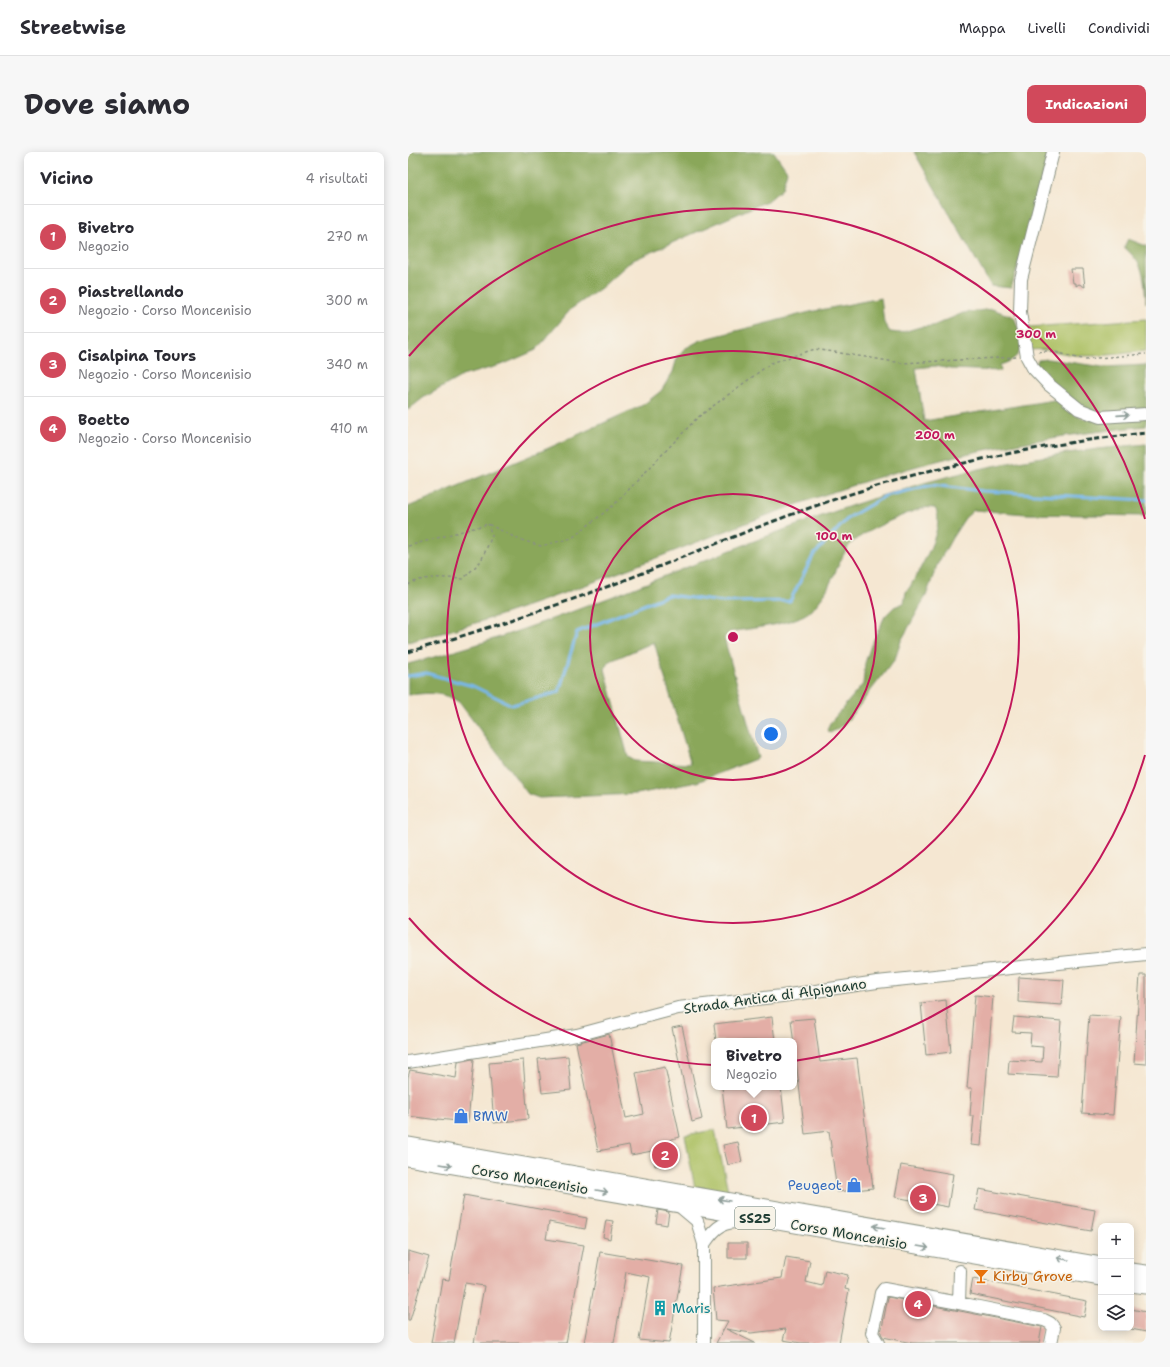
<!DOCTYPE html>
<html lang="it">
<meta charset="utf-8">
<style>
:root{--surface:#fff;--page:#f7f7f7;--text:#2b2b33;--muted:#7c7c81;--line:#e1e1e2;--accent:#d1495b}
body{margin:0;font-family:"Shantell Sans",sans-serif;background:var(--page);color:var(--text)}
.controls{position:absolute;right:12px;bottom:12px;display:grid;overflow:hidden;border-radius:8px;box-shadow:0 2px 10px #0003}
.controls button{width:36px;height:36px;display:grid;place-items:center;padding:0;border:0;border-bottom:1px solid var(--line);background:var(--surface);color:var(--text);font:20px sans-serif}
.you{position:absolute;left:363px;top:582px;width:14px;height:14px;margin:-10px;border:3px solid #fff;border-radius:50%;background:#1a73e8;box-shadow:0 0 0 6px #1a73e833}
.badge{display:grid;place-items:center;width:26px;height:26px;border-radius:50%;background:var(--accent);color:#fff;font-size:13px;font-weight:700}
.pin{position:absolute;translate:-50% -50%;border:2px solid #fff;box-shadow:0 1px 4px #0006}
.popup{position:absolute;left:303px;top:886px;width:86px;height:52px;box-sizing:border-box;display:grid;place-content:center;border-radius:8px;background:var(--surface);filter:drop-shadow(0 1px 3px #0005);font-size:13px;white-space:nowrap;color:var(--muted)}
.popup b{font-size:15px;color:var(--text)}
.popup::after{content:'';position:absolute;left:50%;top:100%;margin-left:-8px;border:8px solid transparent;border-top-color:var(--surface)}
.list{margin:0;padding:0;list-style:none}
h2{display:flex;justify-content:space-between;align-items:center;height:52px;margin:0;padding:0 16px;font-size:17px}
h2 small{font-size:13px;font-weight:400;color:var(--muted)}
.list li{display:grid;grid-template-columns:26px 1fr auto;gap:12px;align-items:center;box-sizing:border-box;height:64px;padding:0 16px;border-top:1px solid var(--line)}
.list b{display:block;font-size:15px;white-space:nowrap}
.list p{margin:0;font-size:13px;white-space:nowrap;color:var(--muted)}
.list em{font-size:13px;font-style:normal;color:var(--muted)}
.icon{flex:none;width:22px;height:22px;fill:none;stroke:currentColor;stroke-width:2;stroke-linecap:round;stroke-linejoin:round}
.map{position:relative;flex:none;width:738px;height:1191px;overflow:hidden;border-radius:8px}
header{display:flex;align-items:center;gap:24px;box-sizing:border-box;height:56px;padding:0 20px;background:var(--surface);border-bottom:1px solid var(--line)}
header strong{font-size:19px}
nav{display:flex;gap:22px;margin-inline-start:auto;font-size:14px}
.intro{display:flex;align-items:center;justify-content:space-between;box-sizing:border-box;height:96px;padding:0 24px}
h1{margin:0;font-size:28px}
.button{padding:10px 18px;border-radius:8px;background:var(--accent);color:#fff;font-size:14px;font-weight:700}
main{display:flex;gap:24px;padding:0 24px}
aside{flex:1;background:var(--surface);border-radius:8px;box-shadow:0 2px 10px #0003}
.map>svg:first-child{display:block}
</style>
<header>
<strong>Streetwise</strong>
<nav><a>Mappa</a><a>Livelli</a><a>Condividi</a></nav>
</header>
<div class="intro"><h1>Dove siamo</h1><a class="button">Indicazioni</a></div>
<main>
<aside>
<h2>Vicino<small>4 risultati</small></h2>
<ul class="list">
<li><span class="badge">1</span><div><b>Bivetro</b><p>Negozio</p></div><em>270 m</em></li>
<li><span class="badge">2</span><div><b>Piastrellando</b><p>Negozio · Corso Moncenisio</p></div><em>300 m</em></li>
<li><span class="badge">3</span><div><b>Cisalpina Tours</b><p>Negozio · Corso Moncenisio</p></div><em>340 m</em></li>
<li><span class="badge">4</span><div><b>Boetto</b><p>Negozio · Corso Moncenisio</p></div><em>410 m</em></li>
</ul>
</aside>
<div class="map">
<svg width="738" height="1191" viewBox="0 0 738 1191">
<rect width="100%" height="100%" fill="#f7f3e8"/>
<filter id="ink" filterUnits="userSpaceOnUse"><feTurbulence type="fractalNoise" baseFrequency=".025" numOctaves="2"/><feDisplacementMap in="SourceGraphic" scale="8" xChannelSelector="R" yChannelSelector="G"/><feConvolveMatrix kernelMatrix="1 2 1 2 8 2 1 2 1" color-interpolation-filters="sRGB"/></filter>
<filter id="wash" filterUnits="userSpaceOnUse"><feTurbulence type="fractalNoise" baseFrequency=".012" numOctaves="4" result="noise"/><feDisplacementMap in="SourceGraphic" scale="16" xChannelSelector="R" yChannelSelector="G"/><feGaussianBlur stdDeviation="0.9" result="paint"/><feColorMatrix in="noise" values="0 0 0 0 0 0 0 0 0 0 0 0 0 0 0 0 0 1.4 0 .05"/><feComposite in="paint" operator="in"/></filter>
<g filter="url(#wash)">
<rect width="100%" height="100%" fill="#f5e7d2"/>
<path fill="#adc165" stroke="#667f4c" d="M738,167v32c-23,2 -49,7 -72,4 -17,-2 -26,-7 -44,-5l-1,-23z
M307,978l14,65 -34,-6 -10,-54z"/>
<path fill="#8aa75a" stroke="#547247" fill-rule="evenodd" d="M0,0h366l13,19 -5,18 -13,11 -138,61 -30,27 -30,21 -35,41 -32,14 -42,12 -39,22 -15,12z
M506,0h135l-20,78 -18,58 -20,-2z
M720,87l18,7v57c-2,-28 -1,-37 -22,-56z
M473,146l3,25 6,9 10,1 20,-6 13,-1 30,-13 29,-4 22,8c9,22 14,40 -14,48l1,6 -51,-2 -15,-3 -19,2 8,53 130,-21 23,16 16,5 -58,-56 3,-5 10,-1 55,8 43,-2v61c-76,8 -151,19 -225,39 -175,47 -337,133 -513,177v-135l143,-60 92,-42 18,-14 12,-19 4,-14 7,-9 17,-9 109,-28z
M738,292v72l-120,-2 -52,-4 -9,8 -13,20 -15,27 -11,31 -25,45 -6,18 -46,60 -8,8 -11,6 -3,-3 4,-8 32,-38 2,-21 5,-15 15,-32 9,-9 10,-4 2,-11 4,-5c9,-17 37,-61 25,-79 -3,0 -8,-1 -12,0 -15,4 -67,26 -75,39 -13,20 -19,49 -39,65 -18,13 -58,16 -80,20l-5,6 34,120 -61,24 -60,12 -98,4 -11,-4 -69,-92c-19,-11 -31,-9 -51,-7v-31c174,-44 336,-129 509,-179 75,-22 152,-34 229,-41zM246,490l37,122 -56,-3 -7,-4 -23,-88 3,-7z"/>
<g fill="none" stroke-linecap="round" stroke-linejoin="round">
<path stroke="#77b8ec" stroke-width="3" d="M0,524l18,-3 47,13 39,19 47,-13 18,-60 91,-37 55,7 67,-1 23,-45 35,-38 37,-22 47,-11 51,6 163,9"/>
</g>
<g id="blocks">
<path fill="#e3aea6" d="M663,117h12l2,18 -6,-3 -3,2v-3h-3z
M732,823h6v89l-12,-1z
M611,825l45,3 -2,25 -44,-3z
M567,843l18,2 -12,149 -10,-1 3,-29h-4l2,-28h-5z
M538,848l5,52 -25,3 -5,-52z
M681,863l32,2 -8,98 -31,-2z
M364,865l3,24h-59l-2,-17z
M606,865l47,4 -4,56 -49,-3 1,-14 33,2 1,-15 -13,-1 1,-13 -19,-1z
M406,866l6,44 37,-4 16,130 -36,4 -8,-61 -24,3 -14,-114z
M274,874l20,93 -10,3 -20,-94z
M201,882l17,84 18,-4 -8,-41 29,-6 15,70 -9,2 5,22 -21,5 -3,-15 -21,4 -2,-10 -31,6 -22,-108z
M160,904l3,34 -29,3 -4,-34z
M64,907l2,1 -6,62 -30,-3v1l-30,-4v-39l2,-7 46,8 2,-16z
M115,908l5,59 -34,4 -5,-60z
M314,935h59l4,35 -58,7z
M330,990l4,20 -14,3 -5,-20z
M493,1013l52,9 -5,33 -53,-10z
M571,1037l116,21 -4,21 -116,-21z
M56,1043l123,23 -2,11 -36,-7 -3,17 38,6 -18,98h-92l10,-57 -19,-3 -11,60h-23l11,-64 7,1z
M250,1058l11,2 -2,13 -11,-2z
M198,1068l7,1 -3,18 -7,-2z
M320,1091h19v15h-19z
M0,1099l21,6 -19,63h-2z
M192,1100l83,14 -14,77 -30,-3 11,-63 -24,-5 -12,71h-30z
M378,1105l24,4 -4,21 16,4 3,-16 23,5 -3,14 4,1 -10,53h-38l-18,-3 3,-11 -35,4 -25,-4 29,14h-39l12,-22 -12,-1 -3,-32 69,-10z
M565,1127l114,22 -3,16 -114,-23z
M480,1145l154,30 -3,16h-127l-29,-6 -2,-4z
M723,1157l15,3v20l-15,-3z"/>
</g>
</g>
<g filter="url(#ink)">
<use href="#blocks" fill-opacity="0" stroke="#8a9283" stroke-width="1"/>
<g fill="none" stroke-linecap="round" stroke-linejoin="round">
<g stroke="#8a9283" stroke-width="14">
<path id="minor" d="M645,0l-32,127 -1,33 7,45 6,11 15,16 31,25 21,8 46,-3
M0,910l169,-27 101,-27 104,-12 95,-14 269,-28
M270,1053l19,16 7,23c15,-22 20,-21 45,-24
M296,1092v99
M551,1151l85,17 6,3 4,5 -3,15
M470,1191l-6,-10 9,-40 3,-4 75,14 1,-32"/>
</g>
<g stroke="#8a9283" stroke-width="17">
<path id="major" d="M0,993l693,120
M0,1006l693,120
M723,1119l15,2
M723,1132l15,2"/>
</g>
<path stroke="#8a9283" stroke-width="1.5" stroke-dasharray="3 3" stroke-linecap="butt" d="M630,200c14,-4 32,6 47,7l61,-5
M0,394l80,-22 30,15 23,7 31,-8 43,-34 82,-86 74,-55 44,-14 87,14 115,-6
M0,433c16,-10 37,-7 55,-6l18,-18 11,-25 -4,-12"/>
<use href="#minor" stroke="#fff" stroke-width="12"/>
<use href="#major" stroke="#fff" stroke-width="15"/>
<path stroke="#1f3d34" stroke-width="3" stroke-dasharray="6 3" stroke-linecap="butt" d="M0,500c73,-21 146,-45 217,-72 88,-34 175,-73 266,-98 83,-24 169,-40 255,-49"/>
</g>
<defs><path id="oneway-shaft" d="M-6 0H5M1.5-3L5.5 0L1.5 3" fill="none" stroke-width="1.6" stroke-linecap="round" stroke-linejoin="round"/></defs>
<g stroke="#8f9e9a">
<use href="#oneway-shaft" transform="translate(715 263) rotate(-4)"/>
<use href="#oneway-shaft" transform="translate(38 1013) rotate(10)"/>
<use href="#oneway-shaft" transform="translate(194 1039) rotate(10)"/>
<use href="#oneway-shaft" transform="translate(316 1048) rotate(-170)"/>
<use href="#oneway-shaft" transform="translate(471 1075) rotate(-170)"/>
<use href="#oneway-shaft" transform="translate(515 1095) rotate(10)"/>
<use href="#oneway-shaft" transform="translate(655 1107) rotate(-170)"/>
</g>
</g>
<g fill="none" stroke="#c2185b" stroke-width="2">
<circle cx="325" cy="485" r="143"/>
<circle cx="325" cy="485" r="286"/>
<path d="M737 603A429 429 0 0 1 1 766M1 204A429 429 0 0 1 737 367"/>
</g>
<defs>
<g id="shop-bare" transform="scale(1.2)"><path d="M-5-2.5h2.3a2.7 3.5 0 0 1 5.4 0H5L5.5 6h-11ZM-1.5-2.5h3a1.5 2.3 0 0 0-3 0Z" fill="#3f7fe0" stroke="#f7f3e8" stroke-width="2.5" paint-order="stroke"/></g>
<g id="bar-bare" transform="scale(1.2)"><path d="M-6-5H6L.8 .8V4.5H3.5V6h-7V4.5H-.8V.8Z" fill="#e8710a" stroke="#f7f3e8" stroke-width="2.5" paint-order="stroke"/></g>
<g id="building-bare" transform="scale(1.2)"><path d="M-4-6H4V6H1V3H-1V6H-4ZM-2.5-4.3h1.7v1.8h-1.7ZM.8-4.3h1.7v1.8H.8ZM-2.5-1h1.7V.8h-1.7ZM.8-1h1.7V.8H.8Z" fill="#0f9aa8" stroke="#f7f3e8" stroke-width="2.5" paint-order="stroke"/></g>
</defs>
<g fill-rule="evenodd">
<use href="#shop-bare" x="53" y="964"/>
<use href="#shop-bare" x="446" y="1033"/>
<use href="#bar-bare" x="573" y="1124"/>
<use href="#building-bare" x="252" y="1156"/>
</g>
<g text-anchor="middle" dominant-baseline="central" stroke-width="3" stroke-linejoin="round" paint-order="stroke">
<rect fill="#f7f3e8" stroke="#60746a" stroke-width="1" x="327" y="1055" width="40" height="22" rx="3"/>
<g font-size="13" font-weight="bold" fill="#1f3d34">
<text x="347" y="1066">SS25</text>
</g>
<g font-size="14" fill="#1f3d34" stroke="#f7f3e8">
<text transform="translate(367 844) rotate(-8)">Strada Antica di Alpignano</text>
<text transform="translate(122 1027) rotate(10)">Corso Moncenisio</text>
<text transform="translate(441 1082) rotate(10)">Corso Moncenisio</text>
</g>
<g font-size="14" fill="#366cbe" stroke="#f7f3e8" text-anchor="start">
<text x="65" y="964">BMW</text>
<text x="434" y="1033" text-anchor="end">Peugeot</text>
</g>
<g font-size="14" fill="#c56008" stroke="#f7f3e8" text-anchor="start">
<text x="585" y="1124">Kirby Grove</text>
</g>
<g font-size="14" fill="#0d838f" stroke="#f7f3e8" text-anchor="start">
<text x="264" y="1156">Maris</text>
</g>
</g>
<circle cx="325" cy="485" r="6" fill="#c2185b" stroke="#f7f3e8" stroke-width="2"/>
<g font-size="12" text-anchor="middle" font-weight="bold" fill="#c2185b" stroke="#f7f3e8" stroke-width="3" stroke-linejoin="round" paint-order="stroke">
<text x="628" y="186">300 m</text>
<text x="527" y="287">200 m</text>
<text x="426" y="388">100 m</text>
</g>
</svg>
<div class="controls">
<button>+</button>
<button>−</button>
<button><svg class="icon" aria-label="layers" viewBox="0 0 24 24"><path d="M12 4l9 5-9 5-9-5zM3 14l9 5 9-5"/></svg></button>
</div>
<div class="you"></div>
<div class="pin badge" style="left:346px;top:966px">1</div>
<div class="popup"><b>Bivetro</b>Negozio</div>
<div class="pin badge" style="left:257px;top:1003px">2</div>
<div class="pin badge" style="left:515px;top:1046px">3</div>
<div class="pin badge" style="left:510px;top:1152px">4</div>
</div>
</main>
